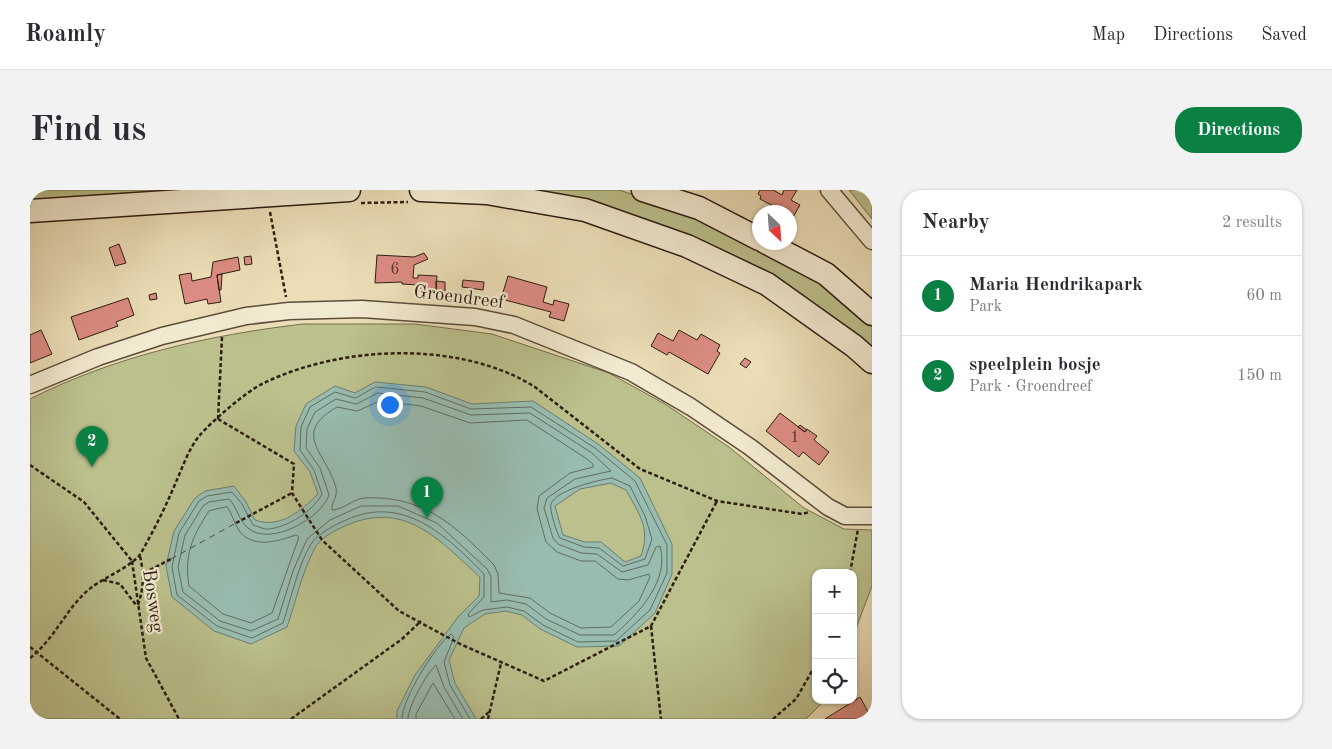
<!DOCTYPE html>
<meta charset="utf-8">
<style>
:root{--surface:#fff;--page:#f2f2f3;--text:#2b2b33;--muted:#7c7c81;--line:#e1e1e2;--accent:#0b8043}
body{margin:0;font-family:"Old Standard TT",serif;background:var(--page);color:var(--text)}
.controls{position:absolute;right:15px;bottom:15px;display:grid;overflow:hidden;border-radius:10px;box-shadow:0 1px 4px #0004}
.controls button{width:45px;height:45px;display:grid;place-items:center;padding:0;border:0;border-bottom:1px solid var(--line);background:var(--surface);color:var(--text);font:25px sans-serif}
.compass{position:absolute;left:722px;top:15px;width:45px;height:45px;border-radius:50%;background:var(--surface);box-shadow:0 1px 4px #0004;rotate:155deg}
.you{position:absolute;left:359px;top:214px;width:18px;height:18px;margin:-12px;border:4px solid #fff;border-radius:50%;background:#1a73e8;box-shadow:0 0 0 8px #1a73e833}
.badge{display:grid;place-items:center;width:32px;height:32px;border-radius:50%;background:var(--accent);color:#fff;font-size:16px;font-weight:700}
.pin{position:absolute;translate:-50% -41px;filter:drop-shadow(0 1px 2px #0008)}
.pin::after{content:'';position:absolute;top:26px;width:18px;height:15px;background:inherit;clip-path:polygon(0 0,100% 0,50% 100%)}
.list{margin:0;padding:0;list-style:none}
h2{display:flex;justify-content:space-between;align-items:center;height:65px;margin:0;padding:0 20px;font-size:21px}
h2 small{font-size:16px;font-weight:400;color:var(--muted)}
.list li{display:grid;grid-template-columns:32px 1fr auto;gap:15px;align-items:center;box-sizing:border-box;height:80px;padding:0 20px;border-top:1px solid var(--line)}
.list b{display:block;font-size:19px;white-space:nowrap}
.list p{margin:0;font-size:16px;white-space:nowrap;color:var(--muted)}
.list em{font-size:16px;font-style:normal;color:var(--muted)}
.icon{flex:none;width:28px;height:28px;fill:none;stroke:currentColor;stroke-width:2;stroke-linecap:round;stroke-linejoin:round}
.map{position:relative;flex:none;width:842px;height:529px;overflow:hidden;border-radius:20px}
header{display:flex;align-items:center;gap:30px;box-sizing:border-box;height:70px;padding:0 25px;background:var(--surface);border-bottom:1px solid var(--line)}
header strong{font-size:24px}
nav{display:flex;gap:28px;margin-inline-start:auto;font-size:18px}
.intro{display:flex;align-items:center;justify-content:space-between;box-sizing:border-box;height:120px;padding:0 30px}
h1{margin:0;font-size:35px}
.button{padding:12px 22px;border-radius:20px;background:var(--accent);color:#fff;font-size:18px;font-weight:700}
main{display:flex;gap:30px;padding:0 30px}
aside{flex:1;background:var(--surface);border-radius:20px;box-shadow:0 1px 4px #0004}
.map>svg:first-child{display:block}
</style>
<header>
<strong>Roamly</strong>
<nav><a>Map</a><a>Directions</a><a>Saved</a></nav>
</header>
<div class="intro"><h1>Find us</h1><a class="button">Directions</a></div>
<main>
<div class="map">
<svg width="842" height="529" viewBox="0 0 842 529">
<rect width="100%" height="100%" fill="#ebdeb7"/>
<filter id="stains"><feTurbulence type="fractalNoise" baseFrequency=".004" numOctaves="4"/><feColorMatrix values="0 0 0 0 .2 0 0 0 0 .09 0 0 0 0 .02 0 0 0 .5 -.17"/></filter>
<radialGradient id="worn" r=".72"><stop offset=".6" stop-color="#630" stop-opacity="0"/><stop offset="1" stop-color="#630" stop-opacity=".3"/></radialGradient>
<path fill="#bbc08c" stroke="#746e4f" d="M0,0h207l-207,16z
M491,0h98l80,26 127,71 46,36v30l-81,-61z
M819,0h23v29z
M273,134h112l77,10 117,39 56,31 64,43 75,61 40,21 28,1v56l-19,50v-63h-37v127h9l-19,19h-776v-320c85,-43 179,-64 273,-75z"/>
<path fill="#98bcb0" stroke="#6d7c71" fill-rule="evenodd" d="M345,192l51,5 46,17 61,-3 65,43 42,34 32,66v30l-17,39 -36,33 -42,1 -37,-18 -18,-14 -16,-4 -21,3 -21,14 -15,32 6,23 21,36h-79v-8l18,-36 43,-58 21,-21 1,-19c-41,-37 -75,-78 -135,-51 -9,4 -25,12 -30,22 -13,24 -19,53 -28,79l-36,17 -37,-13 -42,-34 -6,-31 8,-35 21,-33 10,-7 29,-5 12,16 9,18c25,9 46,-9 63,-26l-8,-22 -16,-21 2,-25 10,-22 29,-18 20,7zM581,293l15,7c13,24 25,38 15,66l-16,6 -24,-20h-16l-22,-7 -8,-29 25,-17z"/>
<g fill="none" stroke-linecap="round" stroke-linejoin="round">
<path stroke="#626c61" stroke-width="1" d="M346,197l49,5 46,17 60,-2 64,41 40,33 32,64v28l-17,37 -34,31 -38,1 -35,-17 -19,-14 -17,-4 -24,3 -14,7 -1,-3 16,-17v-23c-38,-39 -81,-80 -138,-54 -11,5 -28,13 -35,24 -13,21 -20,55 -28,79l-31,15 -35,-12 -40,-31 -5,-28 7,-34 20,-32 8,-5 25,-4 10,12 11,21c5,1 11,5 16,4 19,-2 44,-18 53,-35l-8,-24 -14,-20 1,-23 9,-20 25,-15 20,6z
M348,203l45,5 48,17 59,-2 62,40 19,18 -36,8 -28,19 -3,10 9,30 5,6 23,9 16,1 25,18 26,-7 8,-18 4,-1c10,35 -22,68 -46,89h-34l-34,-16 -20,-15 -19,-4 -16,2v-26l-4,-7 -50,-46 -39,-17h-37l-31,14 -23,19 -14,32 -15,48 -27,12 -31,-10 -37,-29 -5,-25 7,-32 18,-29 6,-4 20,-3c8,8 10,22 19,29 21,19 73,-9 81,-33l-9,-27 -14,-20 1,-19 8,-17 21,-13 20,5z
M350,211l41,5 49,17 57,-3 60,39 6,5v3l-23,6 -31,23 -2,13 9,33 11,10 24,9h14l23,18 10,1 21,-6 1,3 -11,24 -28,26 -30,1 -31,-15 -20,-15 -31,-5 -1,-19 -4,-9c-39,-40 -71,-70 -130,-67 -11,1 -21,12 -32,12 -1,-7 6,-13 4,-22 -9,-35 -46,-54 1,-81l20,4z
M582,288l18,8 15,30 7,23 -7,20 -22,7 -24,-18 -15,-1 -24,-9c-3,-4 -11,-29 -9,-34 5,-14 47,-24 61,-26z
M197,317c6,7 7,17 13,25 15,17 38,9 56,3l3,2 -27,76 -21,10 -28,-9 -34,-28c-5,-31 3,-49 20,-75z
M372,529c0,-20 33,-73 49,-85l3,3 -10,25 6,23 20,34
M378,529c0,-13 19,-46 28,-54l8,22 19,32
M386,529v-5l17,-31 22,36"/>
<path stroke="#4d4d41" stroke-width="1" stroke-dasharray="6 5" stroke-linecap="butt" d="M141,369l65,-36"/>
</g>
<path fill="#dc8c83" stroke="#2d1d12" d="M730,0h13l9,5 2,-5h13l-6,10 9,5 -7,12 -4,-2v-3h-5l-24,-13 1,-3 -3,-2z
M89,54l7,19 -11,3 -6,-18z
M394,63l4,6 -14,6 -1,13h5v-3l19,1 -1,16 -18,-1 1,-6 -17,-1v-2l-27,1 2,-28 37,2z
M221,66l1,8 -7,1 -1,-8z
M208,67l2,13 -23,5 4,27 -13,2 -1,-5 -22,5 -6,-29 12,-2 1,8 19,-4 2,-15z
M192,84l-1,16h-2l-2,-15z
M478,86l39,11 -4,15 10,3 1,-5 15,4 -5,17 -15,-4 2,-5 -50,-13z
M433,90l21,2 -1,8 -21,-3z
M406,91l9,1v9h-9z
M126,103l1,6 -7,1 -1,-5z
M98,108l6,17 -18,7 2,4 -39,14 -8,-23z
M11,140l11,24 -22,9v-28z
M649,140l18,10 4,-6 19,11 -3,6 3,2 -12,21 -39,-22 -2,3 -16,-9 7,-13 15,8z
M715,168l6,4 -5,6 -6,-4z
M750,223l25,19 2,-3 10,7 -3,4 15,12 -10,13 -16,-13 -4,5 -33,-26z
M770,235l7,5 -2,2 -7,-5z
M830,507l12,22h-47z"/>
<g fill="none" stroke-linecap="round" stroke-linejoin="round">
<g stroke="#5c4d3b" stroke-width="19">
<path id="minor" d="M799,0l43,51
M0,195l68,-28 64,-21 84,-20 43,-5 73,-2 113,8 39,8 117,47 60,35 59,40 78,60 17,9h27"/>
</g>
<g stroke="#2d1d12" stroke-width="25">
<path id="secondary" d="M391,0l66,3 98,17 102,36 80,38 87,62 18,16
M613,0l56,18 60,31
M0,21l319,-21
M735,52l61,32 46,40"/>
</g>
<path stroke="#2d1d12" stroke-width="2.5" stroke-dasharray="4 2.5" stroke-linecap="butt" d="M331,13l47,-1
M240,22l16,85
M188,229l76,45 -2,29 30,47 77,71 61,33 84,37 107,-55 66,-125
M188,229l4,-82
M0,275l54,37 48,59
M206,333l56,-30
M102,371l14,97 33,61
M114,383l27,-14
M820,383l8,-44
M73,390l17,4 16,21
M108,415c6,-18 6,-31 2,-49
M621,436l10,93
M0,457l90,72
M0,468c26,-20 36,-51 62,-71 12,-9 42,-22 49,-34 13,-23 25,-47 35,-71 7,-16 13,-34 24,-47 11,-13 47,-44 62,-51 78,-39 198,-44 273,3l105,82 77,32 85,13 7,-2
M261,529l111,-80 19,-18
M451,529l8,-7
M458,529l13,-56
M743,529l23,-20 20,-35"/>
<use href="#minor" stroke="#f2ead0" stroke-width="16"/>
<use href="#secondary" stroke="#f2ead0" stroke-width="22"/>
</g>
<g text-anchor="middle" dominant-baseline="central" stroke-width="4.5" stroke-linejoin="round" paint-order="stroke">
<g font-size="16" fill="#59392e">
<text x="365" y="80">6</text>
<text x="765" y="248">1</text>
</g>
<g font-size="19" fill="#2d1d12" stroke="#f2ead0">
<text transform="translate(429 108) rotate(7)">Groendreef</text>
<text transform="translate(122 411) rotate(82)">Bosweg</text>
</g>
</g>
<rect width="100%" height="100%" filter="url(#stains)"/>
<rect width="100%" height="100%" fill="url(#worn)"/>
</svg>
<div class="controls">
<button>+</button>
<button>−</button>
<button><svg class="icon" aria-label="locate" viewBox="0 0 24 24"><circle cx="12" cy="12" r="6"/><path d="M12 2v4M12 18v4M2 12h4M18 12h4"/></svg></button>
</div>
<svg class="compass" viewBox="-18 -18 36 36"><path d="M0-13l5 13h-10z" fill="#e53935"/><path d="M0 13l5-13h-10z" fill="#7c7c81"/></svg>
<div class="you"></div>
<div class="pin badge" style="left:397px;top:328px">1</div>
<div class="pin badge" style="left:62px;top:277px">2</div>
</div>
<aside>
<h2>Nearby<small>2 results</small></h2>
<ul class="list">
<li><span class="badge">1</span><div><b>Maria Hendrikapark</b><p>Park</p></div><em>60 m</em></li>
<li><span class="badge">2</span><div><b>speelplein bosje</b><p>Park · Groendreef</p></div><em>150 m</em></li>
</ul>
</aside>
</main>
